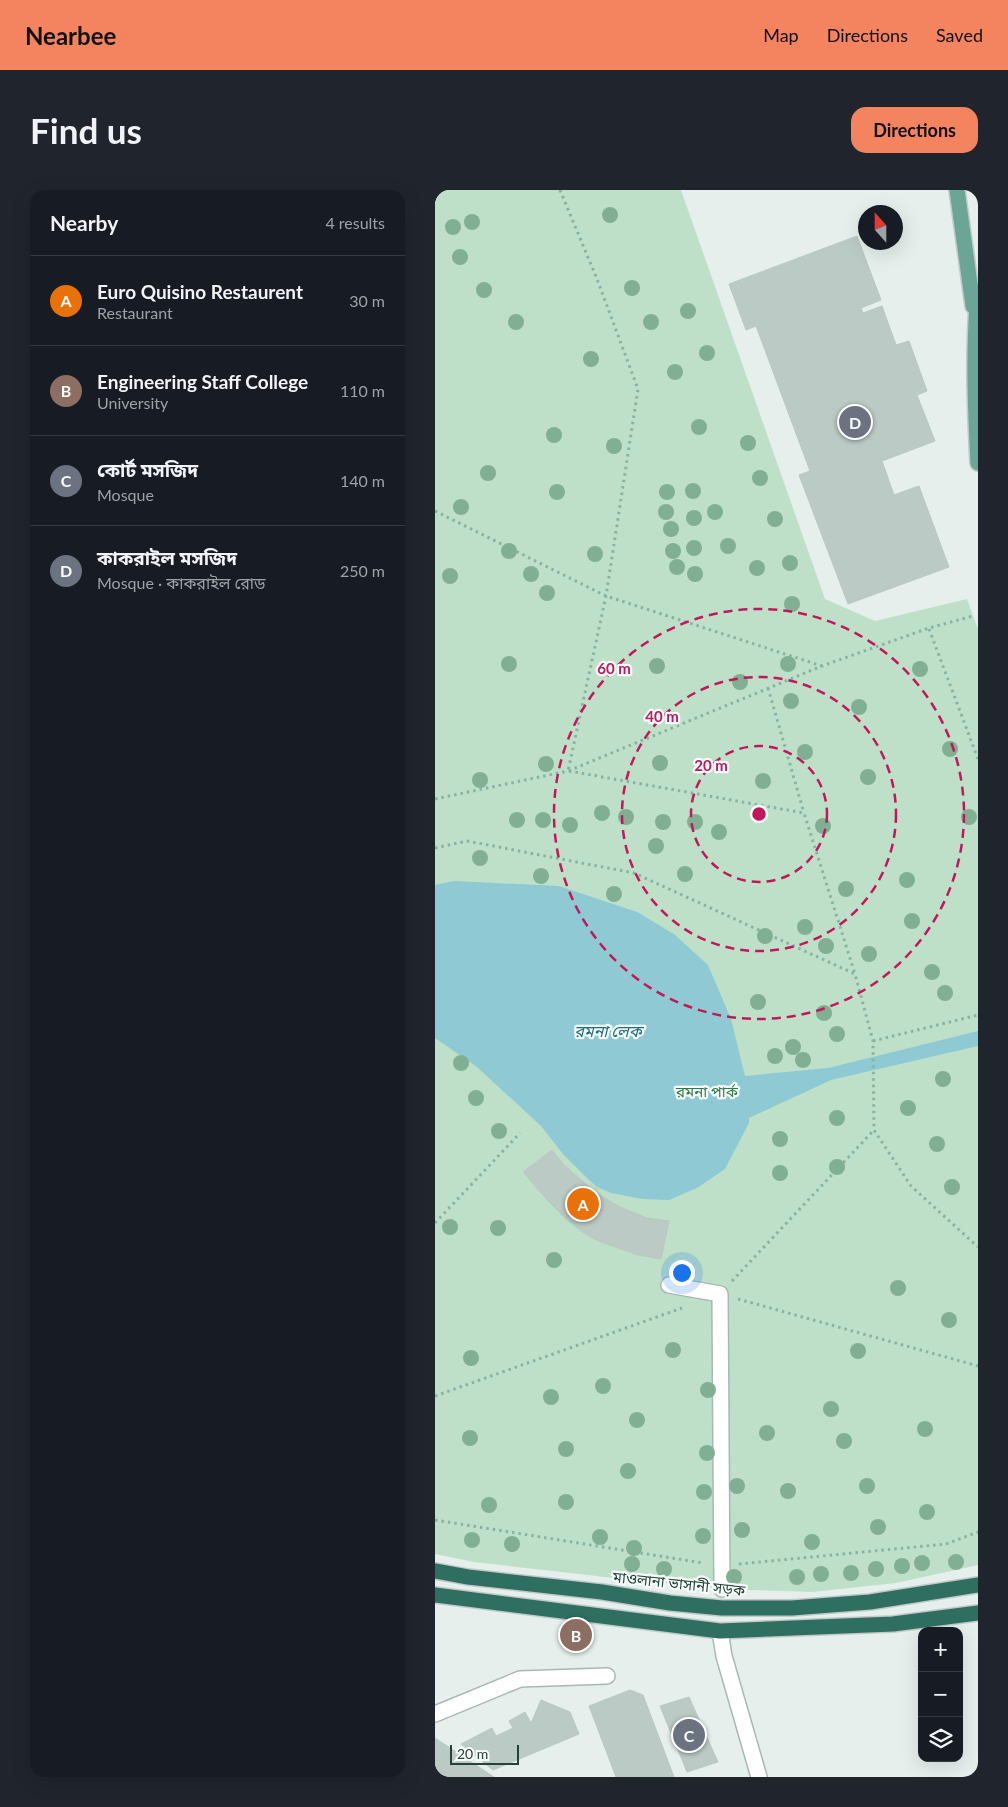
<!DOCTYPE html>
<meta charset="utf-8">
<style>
:root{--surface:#171b24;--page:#20242c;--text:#f1f3f6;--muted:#9ea1a6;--line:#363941;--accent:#f4845f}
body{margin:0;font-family:Lato,"Noto Sans Bengali",sans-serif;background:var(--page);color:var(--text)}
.controls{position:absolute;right:15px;bottom:15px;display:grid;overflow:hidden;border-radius:10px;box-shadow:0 5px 20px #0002}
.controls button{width:45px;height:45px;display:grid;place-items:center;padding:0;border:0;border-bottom:1px solid var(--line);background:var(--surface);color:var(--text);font:25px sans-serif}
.compass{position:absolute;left:423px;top:15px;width:45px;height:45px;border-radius:50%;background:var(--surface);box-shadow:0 5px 20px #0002;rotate:339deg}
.scale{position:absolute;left:15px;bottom:12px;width:69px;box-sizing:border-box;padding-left:5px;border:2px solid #24423a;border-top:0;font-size:14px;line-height:18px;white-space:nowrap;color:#24423a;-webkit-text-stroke:4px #f7fbf9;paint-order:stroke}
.you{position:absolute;left:246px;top:1082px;width:18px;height:18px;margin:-12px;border:4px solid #fff;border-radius:50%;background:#1a73e8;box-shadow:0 0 0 8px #1a73e833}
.badge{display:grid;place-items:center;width:32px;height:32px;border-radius:50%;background:var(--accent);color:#fff;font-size:16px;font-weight:700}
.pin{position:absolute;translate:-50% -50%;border:2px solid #fff;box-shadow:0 1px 5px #0006}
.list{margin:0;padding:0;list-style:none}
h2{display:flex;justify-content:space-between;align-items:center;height:65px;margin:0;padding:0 20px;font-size:21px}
h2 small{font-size:16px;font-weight:400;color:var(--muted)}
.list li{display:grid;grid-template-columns:32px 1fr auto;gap:15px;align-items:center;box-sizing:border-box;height:90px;padding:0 20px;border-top:1px solid var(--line)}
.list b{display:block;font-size:19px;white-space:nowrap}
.list p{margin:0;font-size:16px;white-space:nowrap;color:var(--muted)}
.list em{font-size:16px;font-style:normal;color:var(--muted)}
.icon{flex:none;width:28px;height:28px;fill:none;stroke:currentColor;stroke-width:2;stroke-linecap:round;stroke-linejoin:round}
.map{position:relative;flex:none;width:543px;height:1587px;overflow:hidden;border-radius:15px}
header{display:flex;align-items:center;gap:30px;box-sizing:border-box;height:70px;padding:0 25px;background:var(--accent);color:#111}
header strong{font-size:24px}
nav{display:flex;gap:28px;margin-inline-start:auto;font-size:18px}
.intro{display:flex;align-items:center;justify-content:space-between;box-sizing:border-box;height:120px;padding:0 30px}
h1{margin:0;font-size:35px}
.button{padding:12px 22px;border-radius:15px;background:var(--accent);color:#111;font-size:18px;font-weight:700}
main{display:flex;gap:30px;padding:0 30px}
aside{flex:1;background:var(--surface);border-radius:15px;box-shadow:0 5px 20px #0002}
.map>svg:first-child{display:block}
</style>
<header>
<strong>Nearbee</strong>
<nav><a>Map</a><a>Directions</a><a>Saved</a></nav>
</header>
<div class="intro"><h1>Find us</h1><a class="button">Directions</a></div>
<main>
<aside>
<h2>Nearby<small>4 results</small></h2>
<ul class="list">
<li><span class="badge" style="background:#e8710a">A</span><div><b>Euro Quisino Restaurent</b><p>Restaurant</p></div><em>30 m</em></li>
<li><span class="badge" style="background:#8d6e63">B</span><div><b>Engineering Staff College</b><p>University</p></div><em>110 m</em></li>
<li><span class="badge" style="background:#6b7280">C</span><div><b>কোর্ট মসজিদ</b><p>Mosque</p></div><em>140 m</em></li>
<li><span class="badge" style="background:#6b7280">D</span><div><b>কাকরাইল মসজিদ</b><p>Mosque · কাকরাইল রোড</p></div><em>250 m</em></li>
</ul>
</aside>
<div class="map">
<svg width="543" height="1587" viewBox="0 0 543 1587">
<rect width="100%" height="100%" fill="#e6efeb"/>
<path fill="#bfe0c8" d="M0,0h246l144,409 50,22 92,-22 11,30v936l-82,18 -84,9 -90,-3 -108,-11 -140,-16 -39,-8z"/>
<path fill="#8ec9d4" d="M19,691l105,5 78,26 37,22 34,31 23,54 14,57 83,-8 150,-37v15l-147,34 -82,38v5l-24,46 -28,19 -28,12 -27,-1 -31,-6 -14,-6 -8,-7 -26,-26 -22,-28 -64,-59 -42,-29v-153z"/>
<path fill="#bbcac4" stroke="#b8c9c2" d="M422,46l24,64 -20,8 2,5 19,-7 14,39 13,-4 18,50 -10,4 18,46 -53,20 12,34 25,-9 30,81 -101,37 -49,-129 11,-4 -54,-145 -10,4 -17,-46z
M117,960l11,14 33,29 24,14 27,11 22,3 -8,38 -23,-4 -40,-14 -17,-10 -16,-13 -17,-17 -25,-29z
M195,1500l13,5 31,82h-58l-27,-71z
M254,1507l29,65 -31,10 -27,-66z
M106,1510l29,12 9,22 -86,36 -32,-26 31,-16 4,8 17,-8 -4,-7 16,-9 6,11z
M0,1548l59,39h-59z"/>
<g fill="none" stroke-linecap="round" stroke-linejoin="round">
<g stroke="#a8b8b2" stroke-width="18">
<path id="minor" d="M234,1095l51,9 2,295
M285,1441l4,25 35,121
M0,1524l85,-35 87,-3"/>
</g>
<g stroke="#c2cac8" stroke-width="18">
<path id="major" d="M522,0l16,116
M543,102c-5,57 -3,114 0,171"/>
</g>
<g stroke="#c2cac8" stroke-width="18">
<path id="highway" d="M0,1381l33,6 134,15 68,11 52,5h70l78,-6 108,-17
M0,1405l285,36 173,-7 85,-11"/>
</g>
<path stroke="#86b3a5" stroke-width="3" stroke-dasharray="2.5 4" stroke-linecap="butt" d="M125,0l37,89 41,110 -32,207 -38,175
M0,321l171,85 216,70
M494,439l49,130
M333,498l36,125
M134,581l235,42 51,161
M0,609l133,-28 254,-105 107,-38 44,-12
M0,658l32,-7 167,32 221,101 18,67 1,89 37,56 67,61
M438,851l105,-26
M0,1033l85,-90
M297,1091l142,-151
M303,1109l240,67
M0,1206l247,-88
M0,1330l268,43
M304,1374l207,-20 32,-12"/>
<use href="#minor" stroke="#fff" stroke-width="15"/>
<use href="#major" stroke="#6aa596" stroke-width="15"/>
<use href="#highway" stroke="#2f6f62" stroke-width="15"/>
</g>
<g fill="#80af93">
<circle cx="175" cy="25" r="8"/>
<circle cx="37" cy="32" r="8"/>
<circle cx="18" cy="37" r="8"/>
<circle cx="25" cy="67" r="8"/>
<circle cx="197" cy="98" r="8"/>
<circle cx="49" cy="100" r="8"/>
<circle cx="253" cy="121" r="8"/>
<circle cx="81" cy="132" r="8"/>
<circle cx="216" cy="132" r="8"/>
<circle cx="272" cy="163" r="8"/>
<circle cx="156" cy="169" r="8"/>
<circle cx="240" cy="182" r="8"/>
<circle cx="264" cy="237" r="8"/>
<circle cx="119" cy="245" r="8"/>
<circle cx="313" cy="253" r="8"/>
<circle cx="179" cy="256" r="8"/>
<circle cx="53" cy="283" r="8"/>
<circle cx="325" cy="288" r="8"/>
<circle cx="258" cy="301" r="8"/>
<circle cx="122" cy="302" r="8"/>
<circle cx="232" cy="302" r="8"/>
<circle cx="26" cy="317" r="8"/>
<circle cx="231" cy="322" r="8"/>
<circle cx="280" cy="322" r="8"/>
<circle cx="259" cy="328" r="8"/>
<circle cx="340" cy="329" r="8"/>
<circle cx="236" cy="339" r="8"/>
<circle cx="293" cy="356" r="8"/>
<circle cx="259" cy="358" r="8"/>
<circle cx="74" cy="361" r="8"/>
<circle cx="238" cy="361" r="8"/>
<circle cx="160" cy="364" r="8"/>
<circle cx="355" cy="373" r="8"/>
<circle cx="242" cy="377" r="8"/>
<circle cx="322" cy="378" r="8"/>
<circle cx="96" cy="384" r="8"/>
<circle cx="260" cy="384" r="8"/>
<circle cx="15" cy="386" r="8"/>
<circle cx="112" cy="403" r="8"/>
<circle cx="357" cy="414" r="8"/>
<circle cx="74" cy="474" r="8"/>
<circle cx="353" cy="474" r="8"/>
<circle cx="222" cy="476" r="8"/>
<circle cx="485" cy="479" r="8"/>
<circle cx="305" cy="492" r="8"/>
<circle cx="356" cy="511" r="8"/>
<circle cx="424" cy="517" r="8"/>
<circle cx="515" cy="559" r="8"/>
<circle cx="370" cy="562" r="8"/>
<circle cx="225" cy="573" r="8"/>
<circle cx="111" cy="574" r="8"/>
<circle cx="433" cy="587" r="8"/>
<circle cx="45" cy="590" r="8"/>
<circle cx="328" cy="591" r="8"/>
<circle cx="167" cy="623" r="8"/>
<circle cx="191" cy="627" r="8"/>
<circle cx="534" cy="627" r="8"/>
<circle cx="82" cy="630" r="8"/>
<circle cx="108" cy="630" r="8"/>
<circle cx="228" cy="632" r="8"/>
<circle cx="260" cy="632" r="8"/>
<circle cx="135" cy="635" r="8"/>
<circle cx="388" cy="636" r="8"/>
<circle cx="284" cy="642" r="8"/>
<circle cx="221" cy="656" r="8"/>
<circle cx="45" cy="668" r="8"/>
<circle cx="250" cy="684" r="8"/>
<circle cx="106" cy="686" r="8"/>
<circle cx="472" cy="690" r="8"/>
<circle cx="411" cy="699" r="8"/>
<circle cx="179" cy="704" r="8"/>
<circle cx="477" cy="731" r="8"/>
<circle cx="370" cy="737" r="8"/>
<circle cx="330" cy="746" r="8"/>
<circle cx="391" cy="756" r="8"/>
<circle cx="434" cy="764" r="8"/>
<circle cx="497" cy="782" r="8"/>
<circle cx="510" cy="803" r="8"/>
<circle cx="323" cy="812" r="8"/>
<circle cx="389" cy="823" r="8"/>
<circle cx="402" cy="844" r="8"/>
<circle cx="358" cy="857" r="8"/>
<circle cx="340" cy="866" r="8"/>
<circle cx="368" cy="870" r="8"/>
<circle cx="26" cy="873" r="8"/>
<circle cx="508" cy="889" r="8"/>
<circle cx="41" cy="908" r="8"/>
<circle cx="473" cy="918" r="8"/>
<circle cx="402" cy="928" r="8"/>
<circle cx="64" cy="941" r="8"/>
<circle cx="345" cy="949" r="8"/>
<circle cx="502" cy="954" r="8"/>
<circle cx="402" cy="977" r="8"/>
<circle cx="345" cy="983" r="8"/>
<circle cx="517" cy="997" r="8"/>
<circle cx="15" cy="1037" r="8"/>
<circle cx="63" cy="1038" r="8"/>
<circle cx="119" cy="1070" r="8"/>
<circle cx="463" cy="1098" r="8"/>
<circle cx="514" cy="1130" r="8"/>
<circle cx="238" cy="1160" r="8"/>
<circle cx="423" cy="1161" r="8"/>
<circle cx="36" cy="1168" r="8"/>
<circle cx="168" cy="1196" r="8"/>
<circle cx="273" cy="1200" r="8"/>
<circle cx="116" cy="1207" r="8"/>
<circle cx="396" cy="1219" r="8"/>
<circle cx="202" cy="1230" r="8"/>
<circle cx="490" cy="1239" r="8"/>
<circle cx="332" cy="1243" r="8"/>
<circle cx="35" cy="1248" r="8"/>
<circle cx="409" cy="1251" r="8"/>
<circle cx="131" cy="1259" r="8"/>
<circle cx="272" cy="1263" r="8"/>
<circle cx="193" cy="1281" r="8"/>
<circle cx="302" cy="1296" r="8"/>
<circle cx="432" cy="1296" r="8"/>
<circle cx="353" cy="1301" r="8"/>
<circle cx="269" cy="1302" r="8"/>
<circle cx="131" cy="1312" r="8"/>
<circle cx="54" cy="1315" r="8"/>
<circle cx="492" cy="1322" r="8"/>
<circle cx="443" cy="1337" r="8"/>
<circle cx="307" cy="1340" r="8"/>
<circle cx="268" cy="1346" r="8"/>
<circle cx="165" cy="1347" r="8"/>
<circle cx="37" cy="1350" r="8"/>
<circle cx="377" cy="1352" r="8"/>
<circle cx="77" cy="1354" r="8"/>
<circle cx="199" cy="1358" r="8"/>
<circle cx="521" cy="1372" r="8"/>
<circle cx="487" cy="1373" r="8"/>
<circle cx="197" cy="1374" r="8"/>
<circle cx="467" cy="1376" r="8"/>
<circle cx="229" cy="1379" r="8"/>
<circle cx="441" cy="1379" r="8"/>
<circle cx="416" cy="1383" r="8"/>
<circle cx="386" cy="1384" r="8"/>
<circle cx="299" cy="1387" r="8"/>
<circle cx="362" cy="1387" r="8"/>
</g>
<g fill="none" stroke="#c2185b" stroke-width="2.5" stroke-dasharray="9 6">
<circle cx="324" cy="624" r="68"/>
<circle cx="324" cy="624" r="137"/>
<circle cx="324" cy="624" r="205"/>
</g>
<g text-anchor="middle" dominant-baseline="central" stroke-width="4.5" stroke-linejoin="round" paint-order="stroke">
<g font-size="15" fill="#2d7a4b" stroke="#f7fbf9">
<text x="272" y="901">রমনা পার্ক</text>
</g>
<g font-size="15" fill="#24423a" stroke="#f7fbf9">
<text transform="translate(244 1393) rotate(6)">মাওলানা ভাসানী সড়ক</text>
</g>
<g font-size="16" font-style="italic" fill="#1c6f80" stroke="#f7fbf9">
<text x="173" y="840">রমনা লেক</text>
</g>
</g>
<circle cx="324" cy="624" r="8" fill="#c2185b" stroke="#f7fbf9" stroke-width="2.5"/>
<g font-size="15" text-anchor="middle" font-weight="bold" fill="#c2185b" stroke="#f7fbf9" stroke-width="4.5" stroke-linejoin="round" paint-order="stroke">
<text x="179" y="484">60 m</text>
<text x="227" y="532">40 m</text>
<text x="276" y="581">20 m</text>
</g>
</svg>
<div class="controls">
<button>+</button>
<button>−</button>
<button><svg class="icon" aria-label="layers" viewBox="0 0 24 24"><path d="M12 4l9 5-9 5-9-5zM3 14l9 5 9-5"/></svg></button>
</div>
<svg class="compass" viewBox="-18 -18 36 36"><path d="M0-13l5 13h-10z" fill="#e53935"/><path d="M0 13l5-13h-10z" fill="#9ea1a6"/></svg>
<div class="scale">20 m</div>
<div class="you"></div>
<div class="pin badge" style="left:148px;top:1014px;background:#e8710a">A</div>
<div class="pin badge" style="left:141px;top:1445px;background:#8d6e63">B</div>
<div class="pin badge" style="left:254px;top:1545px;background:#6b7280">C</div>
<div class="pin badge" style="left:420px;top:232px;background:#6b7280">D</div>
</div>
</main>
